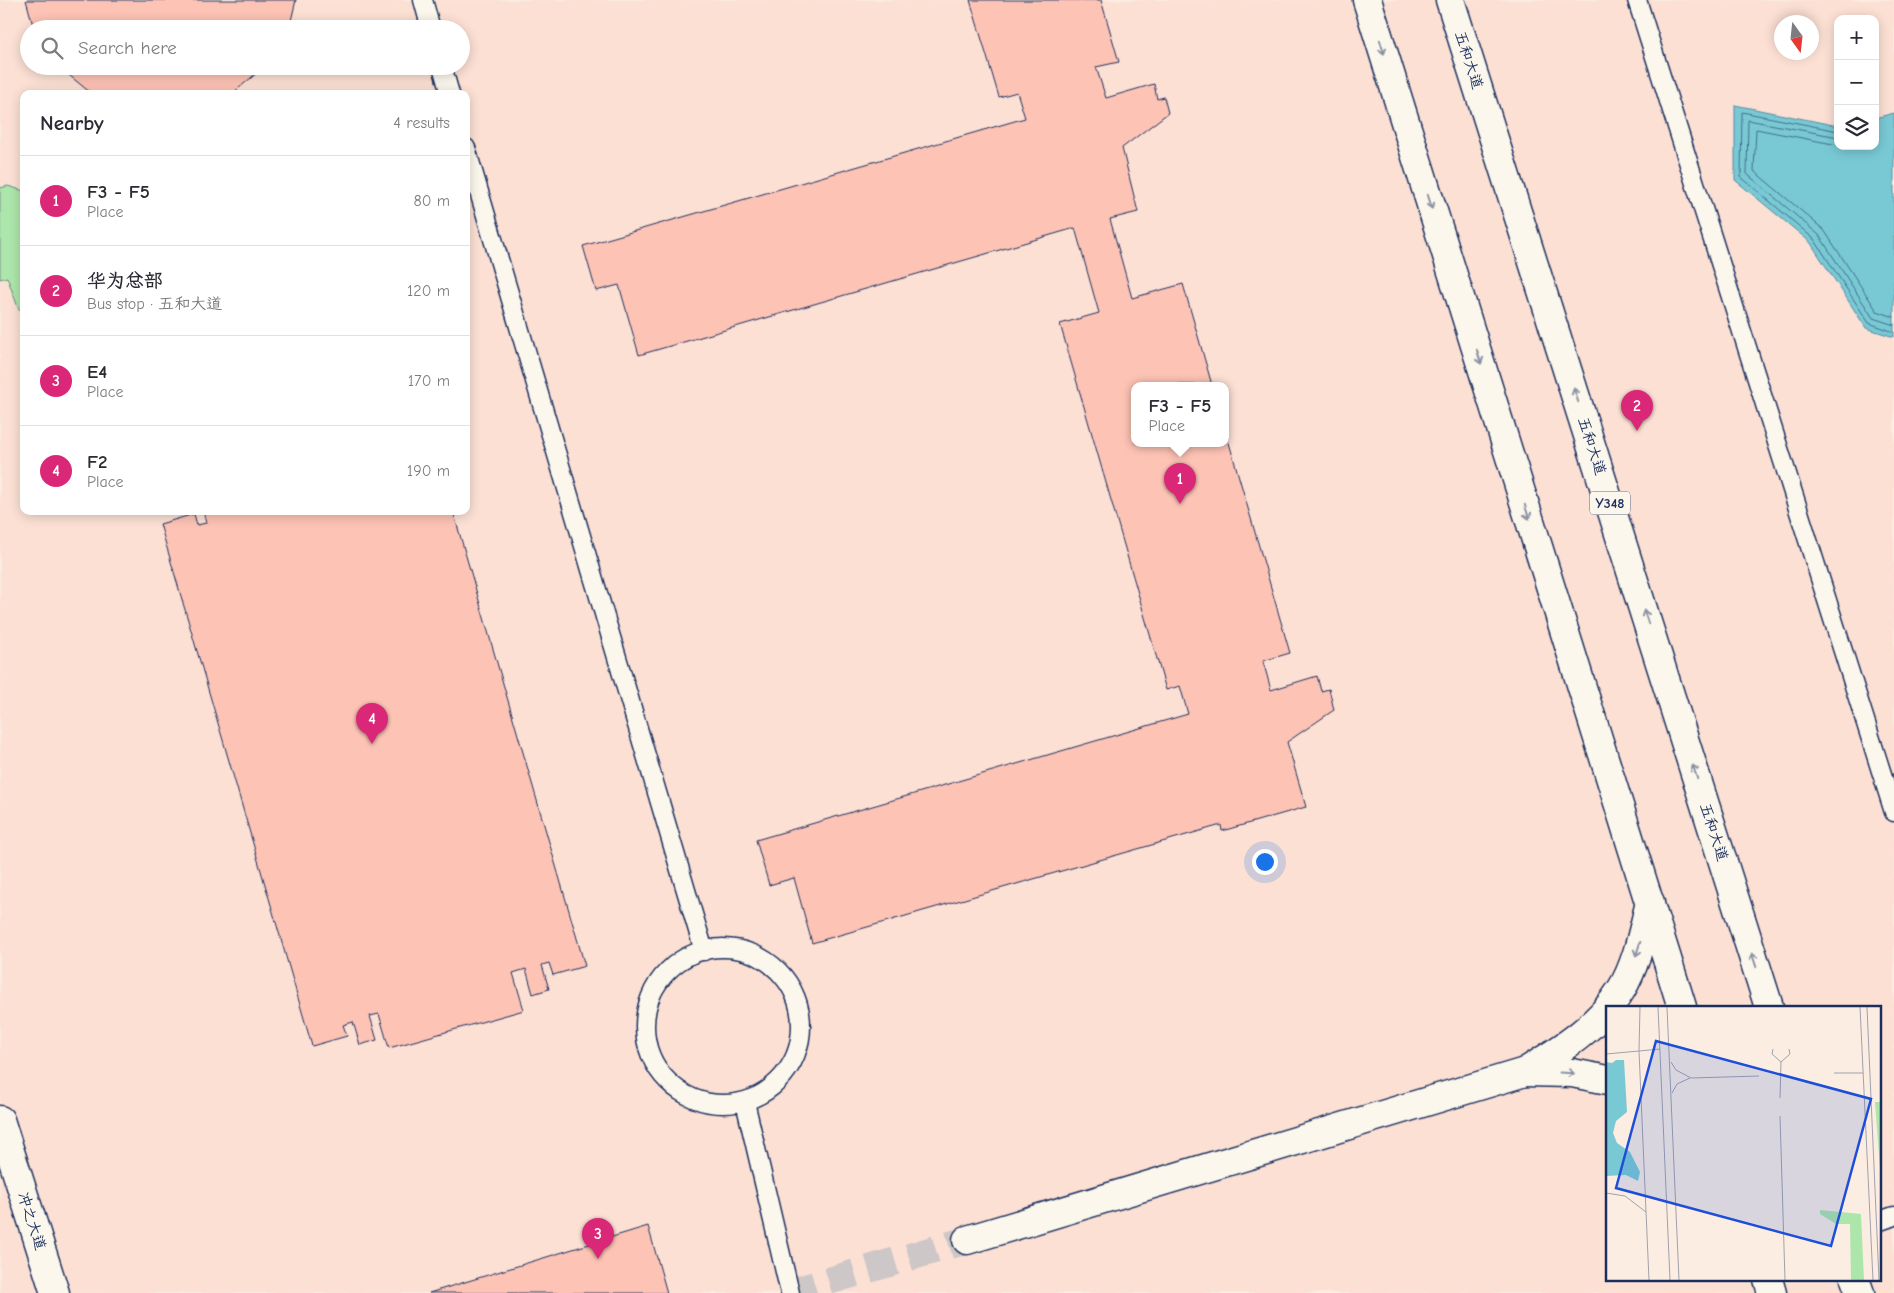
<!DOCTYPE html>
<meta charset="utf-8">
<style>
:root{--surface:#fff;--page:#f2f2f3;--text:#2b2b33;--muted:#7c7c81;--line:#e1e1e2;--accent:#db2777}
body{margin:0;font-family:"Comic Neue","LXGW WenKai TC",sans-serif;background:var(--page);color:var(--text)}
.controls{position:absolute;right:15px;top:15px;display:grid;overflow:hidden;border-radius:10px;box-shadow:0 2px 12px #0003}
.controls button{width:45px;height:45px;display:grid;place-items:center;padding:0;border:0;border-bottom:1px solid var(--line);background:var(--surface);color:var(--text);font:25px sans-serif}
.compass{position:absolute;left:1774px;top:15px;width:45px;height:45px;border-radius:50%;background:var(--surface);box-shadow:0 2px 12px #0003;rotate:165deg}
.you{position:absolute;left:1264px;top:861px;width:18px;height:18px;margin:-12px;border:4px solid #fff;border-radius:50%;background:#1a73e8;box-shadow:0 0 0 8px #1a73e833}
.badge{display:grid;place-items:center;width:32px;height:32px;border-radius:50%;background:var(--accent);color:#fff;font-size:16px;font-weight:700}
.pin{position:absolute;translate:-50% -41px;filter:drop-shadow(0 1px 2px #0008)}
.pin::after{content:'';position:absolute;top:26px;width:18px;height:15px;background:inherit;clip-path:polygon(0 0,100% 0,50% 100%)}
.popup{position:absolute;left:1131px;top:382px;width:98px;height:65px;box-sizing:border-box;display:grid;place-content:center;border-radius:10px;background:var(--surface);filter:drop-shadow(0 1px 4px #0005);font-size:16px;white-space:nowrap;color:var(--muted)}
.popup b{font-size:19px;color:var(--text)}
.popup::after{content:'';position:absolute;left:50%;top:100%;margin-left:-10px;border:10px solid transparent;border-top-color:var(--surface)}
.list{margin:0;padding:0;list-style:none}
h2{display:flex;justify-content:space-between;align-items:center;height:65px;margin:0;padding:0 20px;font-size:21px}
h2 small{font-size:16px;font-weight:400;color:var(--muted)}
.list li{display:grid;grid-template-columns:32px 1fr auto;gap:15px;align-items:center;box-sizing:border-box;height:90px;padding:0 20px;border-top:1px solid var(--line)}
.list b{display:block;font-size:19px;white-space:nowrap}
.list p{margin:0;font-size:16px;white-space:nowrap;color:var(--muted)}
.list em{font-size:16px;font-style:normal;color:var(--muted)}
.icon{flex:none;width:28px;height:28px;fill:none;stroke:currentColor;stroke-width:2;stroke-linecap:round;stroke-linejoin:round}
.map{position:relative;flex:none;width:1894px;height:1293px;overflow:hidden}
.search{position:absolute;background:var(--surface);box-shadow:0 2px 12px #0003;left:20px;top:20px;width:450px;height:55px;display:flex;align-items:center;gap:12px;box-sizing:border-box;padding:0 18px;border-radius:28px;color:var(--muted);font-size:19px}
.panel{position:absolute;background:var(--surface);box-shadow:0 2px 12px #0003;left:20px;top:90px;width:450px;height:425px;border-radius:10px}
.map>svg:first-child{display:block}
</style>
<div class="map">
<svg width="1894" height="1293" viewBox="0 0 1894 1293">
<rect width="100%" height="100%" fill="#fbede1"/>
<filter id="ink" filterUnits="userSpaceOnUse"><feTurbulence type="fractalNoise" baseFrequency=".02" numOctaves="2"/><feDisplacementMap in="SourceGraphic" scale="10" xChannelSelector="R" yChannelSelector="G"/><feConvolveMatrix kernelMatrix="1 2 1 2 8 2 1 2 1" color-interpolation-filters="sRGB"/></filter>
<g filter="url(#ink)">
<path fill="#fce0d4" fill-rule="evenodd" d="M0,0h1894v1293h-1894zM1838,19h37v127h-37zM1782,22h30v30h-30zM29,29h432v37h-432zM24,94h442v417h-442zM1135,385h90v58h-90zM1608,1007h272v272h-272z"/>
<path fill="#ade6aa" stroke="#648a84" d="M8,186l16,5v117l-5,2 -12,-33 -7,2v-91z"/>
<path fill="#79c9d4" stroke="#538ba5" d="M1735,105l103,21v20h37v-28l19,-5v224l-28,-9 -56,-86 -75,-62z"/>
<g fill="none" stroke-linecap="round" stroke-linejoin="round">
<path stroke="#416d8d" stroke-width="1" d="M1838,131l-96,-19 -1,65 73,62 55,84 25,9
M1838,137l-90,-17 -1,54 72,61 54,83 21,7
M1838,145l-82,-16 -2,42 70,59 53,81 17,6"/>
</g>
<path fill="#fdc3b5" stroke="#1b2f5e" d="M26,0h270l-7,29h-255z
M970,0h131l18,62 -23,5 10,31 48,-14 3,15 7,-2 4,16 -46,35 16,64 -28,7 22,79 51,-14 29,101h-77v58h90v-14l65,224 -27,8 8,29 46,-14 4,15 8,-2 5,21 -47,32 19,65 -84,24 -1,-6 -409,118 -18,-65 -25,7 -13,-45 432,-126 -8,-28 -14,4 -106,-366 39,-11 -24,-85 -436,127 -20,-70 -23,6 -13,-45 442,-128 -8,-26 -18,5z
M58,66h207l-33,28h-140z
M203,511h250l132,455 -32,9 -4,-12 -7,2 7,24 -16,5 -7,-25 -13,4 11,37 -135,38 -10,-34 -9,2 7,24 -17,5 -7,-23 -10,3 4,11 -35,10 -152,-522 34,-10 3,11 9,-2z
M648,1226l19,67h-238z"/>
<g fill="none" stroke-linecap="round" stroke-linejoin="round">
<path stroke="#cec7c7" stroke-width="28" stroke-dasharray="28 14" stroke-linecap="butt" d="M788,1293l179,-53"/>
<g stroke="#1b2f5e" stroke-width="21">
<path id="service" d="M423,0l8,29
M1637,0l257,812
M442,66l8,28
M466,148l238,803
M645 1026a78 78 0 1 1 156 0a78 78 0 1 1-156 0Z
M745,1102l45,191
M1880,1221l14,-5"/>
</g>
<g stroke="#1b2f5e" stroke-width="31">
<path id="tertiary" d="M967,1240l558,-168"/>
</g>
<g stroke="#1b2f5e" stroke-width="31">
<path id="secondary" d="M0,1120l55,173"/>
</g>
<g stroke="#1b2f5e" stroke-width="31">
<path id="primary" d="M1367,0l315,1007
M1450,0l319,1007
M1525,1072c35,-22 73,-45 96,-82 16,-26 22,-59 29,-88
M1525,1072l47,1 36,7
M1768,1279l4,14
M1855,1279l5,14"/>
</g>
<use href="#service" stroke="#fbf7ec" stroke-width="18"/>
<use href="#tertiary" stroke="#fbf7ec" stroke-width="28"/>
<use href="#secondary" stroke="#fbf7ec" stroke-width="28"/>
<use href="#primary" stroke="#fbf7ec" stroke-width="28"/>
</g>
<defs><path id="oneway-shaft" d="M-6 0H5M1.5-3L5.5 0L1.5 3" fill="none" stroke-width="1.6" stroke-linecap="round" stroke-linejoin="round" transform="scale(1.25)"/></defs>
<g stroke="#8b93a5">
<use href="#oneway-shaft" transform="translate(1382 47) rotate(73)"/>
<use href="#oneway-shaft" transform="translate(1430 202) rotate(73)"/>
<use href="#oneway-shaft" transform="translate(1479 357) rotate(73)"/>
<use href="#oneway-shaft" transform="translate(1576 395) rotate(-108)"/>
<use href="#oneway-shaft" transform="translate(1527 512) rotate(73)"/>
<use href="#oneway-shaft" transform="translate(1646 617) rotate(-108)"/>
<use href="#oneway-shaft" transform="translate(1695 772) rotate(-108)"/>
<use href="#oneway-shaft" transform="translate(1638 949) rotate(108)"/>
<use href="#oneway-shaft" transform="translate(1754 960) rotate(-108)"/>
<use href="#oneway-shaft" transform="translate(1567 1073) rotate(3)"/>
</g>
</g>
<g text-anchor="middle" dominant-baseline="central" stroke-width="4" stroke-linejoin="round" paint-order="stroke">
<rect fill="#fbf7ec" stroke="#5e6b89" stroke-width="1" x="1590" y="491.5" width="40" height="23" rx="4"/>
<g font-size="14" font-weight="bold" fill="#1b2f5e">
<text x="1610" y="503">Y348</text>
</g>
<g font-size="15" fill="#1b2f5e" stroke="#fbf7ec">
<text transform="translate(1469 60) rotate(72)">五和大道</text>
<text transform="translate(1592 446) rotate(72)">五和大道</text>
<text transform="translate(1714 832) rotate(72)">五和大道</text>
<text transform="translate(32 1221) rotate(72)">冲之大道</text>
</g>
</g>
<g transform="translate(1606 1006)">
<rect width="275" height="275" fill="#fbede1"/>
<path d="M269,96h6v80zM214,204l41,4 3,66h-13l-1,-56h-14l-16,-10z" fill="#ade6aa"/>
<path d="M10,54h8l3,52 -11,9 -3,12 4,10 13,9 10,20 -2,9 -12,-6 -20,1v-114l6,1z" fill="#79c9d4"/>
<path fill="none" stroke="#a1a1ad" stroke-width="1" d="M34,1l-1,44 21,-2M52,1l12,273M61,1l12,273M254,1l13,273M261,1l12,273M167,43l-1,5 9,8M0,48l33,-3 10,229M65,56l5,8 15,8M228,67h29M85,72l68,-2M66,87l5,-9 13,-6M174,92l1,-36 9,-8 -1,-5M174,110l5,164M0,187l19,3 21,16"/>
<path fill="#1d4ed8" fill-opacity="0.15" stroke="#1d4ed8" stroke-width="2.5" d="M50,35l215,58 -40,147 -215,-58z"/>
<rect width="275" height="275" fill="none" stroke="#1b2f5e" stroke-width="2.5"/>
</g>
</svg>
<div class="controls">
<button>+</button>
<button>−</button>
<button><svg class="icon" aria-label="layers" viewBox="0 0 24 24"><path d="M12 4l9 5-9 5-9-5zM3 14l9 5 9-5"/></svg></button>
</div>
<svg class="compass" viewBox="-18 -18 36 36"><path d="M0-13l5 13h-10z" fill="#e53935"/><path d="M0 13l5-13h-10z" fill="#7c7c81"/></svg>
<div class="you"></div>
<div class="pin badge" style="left:1180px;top:504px">1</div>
<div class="popup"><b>F3 - F5</b>Place</div>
<div class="pin badge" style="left:1637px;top:431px">2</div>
<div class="pin badge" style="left:598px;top:1259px">3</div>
<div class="pin badge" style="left:372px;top:744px">4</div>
<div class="search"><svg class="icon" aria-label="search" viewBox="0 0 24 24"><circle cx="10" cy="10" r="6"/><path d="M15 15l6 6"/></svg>Search here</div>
<section class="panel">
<h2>Nearby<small>4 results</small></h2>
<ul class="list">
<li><span class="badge">1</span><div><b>F3 - F5</b><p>Place</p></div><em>80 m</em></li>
<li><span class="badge">2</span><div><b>华为总部</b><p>Bus stop · 五和大道</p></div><em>120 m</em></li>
<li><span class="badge">3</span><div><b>E4</b><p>Place</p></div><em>170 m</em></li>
<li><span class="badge">4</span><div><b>F2</b><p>Place</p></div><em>190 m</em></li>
</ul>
</section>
</div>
